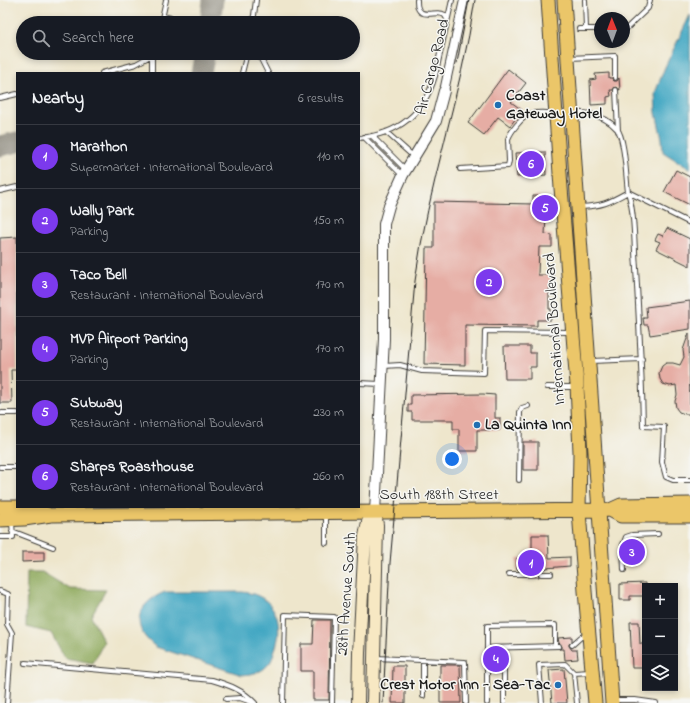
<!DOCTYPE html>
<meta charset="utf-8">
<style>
:root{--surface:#171b24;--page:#242831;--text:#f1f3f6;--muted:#9ea1a6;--line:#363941;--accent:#7c3aed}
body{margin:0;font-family:"Indie Flower",sans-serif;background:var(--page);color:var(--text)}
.controls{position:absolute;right:12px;bottom:12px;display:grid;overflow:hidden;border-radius:0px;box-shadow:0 2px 6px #0003}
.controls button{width:36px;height:36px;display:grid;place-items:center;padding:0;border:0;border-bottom:1px solid var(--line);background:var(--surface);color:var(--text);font:20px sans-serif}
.compass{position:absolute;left:594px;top:12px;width:36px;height:36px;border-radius:50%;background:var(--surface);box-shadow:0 2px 6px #0003;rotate:359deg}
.you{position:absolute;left:452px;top:459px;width:14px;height:14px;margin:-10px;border:3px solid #fff;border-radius:50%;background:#1a73e8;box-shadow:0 0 0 6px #1a73e833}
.badge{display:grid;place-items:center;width:26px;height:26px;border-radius:50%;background:var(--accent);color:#fff;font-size:13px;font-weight:700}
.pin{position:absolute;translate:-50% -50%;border:2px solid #fff;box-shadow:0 1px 4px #0006}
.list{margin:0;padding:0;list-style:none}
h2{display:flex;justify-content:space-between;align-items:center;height:52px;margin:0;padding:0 16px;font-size:17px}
h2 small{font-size:13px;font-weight:400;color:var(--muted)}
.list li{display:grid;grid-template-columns:26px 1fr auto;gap:12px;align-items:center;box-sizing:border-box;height:64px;padding:0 16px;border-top:1px solid var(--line)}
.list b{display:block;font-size:15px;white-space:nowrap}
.list p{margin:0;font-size:13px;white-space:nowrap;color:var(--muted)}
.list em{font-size:13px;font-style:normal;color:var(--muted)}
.icon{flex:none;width:22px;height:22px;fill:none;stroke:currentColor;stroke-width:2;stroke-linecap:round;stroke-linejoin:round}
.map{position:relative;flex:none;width:690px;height:703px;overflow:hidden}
.search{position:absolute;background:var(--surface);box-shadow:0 2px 6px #0003;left:16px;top:16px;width:344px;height:44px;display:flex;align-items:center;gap:10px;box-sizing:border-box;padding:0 14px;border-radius:22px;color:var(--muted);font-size:15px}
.panel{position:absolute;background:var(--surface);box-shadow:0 2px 6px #0003;left:16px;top:72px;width:344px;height:436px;border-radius:0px}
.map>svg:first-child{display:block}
</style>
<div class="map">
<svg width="690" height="703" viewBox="0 0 690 703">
<rect width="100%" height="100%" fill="#f6f6f2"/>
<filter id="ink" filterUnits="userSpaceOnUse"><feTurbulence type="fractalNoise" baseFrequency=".025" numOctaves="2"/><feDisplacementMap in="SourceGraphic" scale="8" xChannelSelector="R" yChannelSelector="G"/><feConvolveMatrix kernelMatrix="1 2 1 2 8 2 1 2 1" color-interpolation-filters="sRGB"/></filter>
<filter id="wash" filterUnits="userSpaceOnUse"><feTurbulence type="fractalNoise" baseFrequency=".012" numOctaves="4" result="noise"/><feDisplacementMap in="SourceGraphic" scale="16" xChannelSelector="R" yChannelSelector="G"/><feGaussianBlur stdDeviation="0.9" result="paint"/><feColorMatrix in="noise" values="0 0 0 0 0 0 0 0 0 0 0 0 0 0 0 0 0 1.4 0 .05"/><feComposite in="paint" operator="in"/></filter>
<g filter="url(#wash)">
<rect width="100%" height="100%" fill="#eee6cc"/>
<path fill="#8ea95b" stroke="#55623c" d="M27,572h15l28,17 36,1 -15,26 13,26 -11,21 -28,-5 -14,-25 -25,-6z"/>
<path fill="#43a7c3" stroke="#306270" d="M690,15v154l-27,-17 -1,-13 -6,-26 -1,-20 10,-26z
M165,592h77c33,2 44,32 32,60 -1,5 -3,11 -7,14 -6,7 -16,8 -25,9l-86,-28c-27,-19 -20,-44 9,-55z"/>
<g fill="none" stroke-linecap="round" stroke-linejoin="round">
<path stroke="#858174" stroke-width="21" d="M210,23l3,-23
M201,73l4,-20
M0,146l17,-4"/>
</g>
<g id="blocks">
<path fill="#e6ada4" d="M508,69l18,14 -15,19 11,8 -12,16 -12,-9 -14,18 -16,-12z
M609,73v5h3l2,3h3l2,-3 1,12 -5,-3 -2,3h-3l1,6 -4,1v7l-16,1 -1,-25 6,-1 -1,-5z
M545,152l1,23 -29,2 -2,-24z
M676,170l14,7v28l-26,-13z
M533,196h7v5h10l-1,16h-3l-1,17 7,1v12h-13l-1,28h16l-1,14h-4v20h2v11h-14v6l-72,-1v40l-41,-1 2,-116h8v-46l99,2z
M667,228l23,11v27l-34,-17 4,-7 -5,-2 3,-6 5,2z
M17,237v133h-6l1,33h-12v-165z
M690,301v28l-40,6 -2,-10h-4l-1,-7h4l-1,-11z
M689,333l1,81h-5l-6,-2 -3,-4 -1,-7 2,-6 -1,-10 -6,1 -7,-2 -3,-5 -1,-6 3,-7 4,-3h7l7,2 4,-8 -1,-7z
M504,346h26v7h6v14h-6v12h-25z
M483,394l12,1v23h5v12h-23v21h-18v-22h-6v-9h-41v-8h-4v-7h3v-10z
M523,442h15v28h-15z
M532,535h16l1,23 21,-1v9l-25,2v1h-4l-3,3v2l1,3h-11l1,-3 -1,-3 -9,-1 -2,-1v-11h15z
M640,541v22h-13v-17l1,-4z
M22,552h22v9l-22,1z
M645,583v13h-15v4h-10v-16z
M314,620h16l-1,80h-16v-29h-12v-27h12z
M630,622h9l1,22h5v24h-13z
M572,637v4l-3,3v2l3,4h5l1,9 -13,1 -1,-11h-5l3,-1v-2l-3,-3 -1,-5z
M440,665h20l1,38h-21z
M393,666h12v37h-13z
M564,669l3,34h-15l-3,-33z"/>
</g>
</g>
<g filter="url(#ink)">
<use href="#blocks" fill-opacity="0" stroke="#3c3a36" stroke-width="1"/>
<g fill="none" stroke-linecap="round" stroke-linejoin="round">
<g stroke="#3c3a36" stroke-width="6">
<path id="service" d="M417,0c-1,27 27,3 30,20
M585,0l1,29
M163,16l27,7
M161,23l5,-23
M253,23l3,-23
M624,28h3l21,-20 2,-8
M579,29h21
M258,53l10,20
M569,58l46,-2v22
M102,73l34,-9 16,-9
M152,73v-20
M242,73l5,-20
M616,90l2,41
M0,98l17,-4
M386,132l28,25
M372,136l34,34
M364,137l38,38
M359,138c40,-4 65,-24 76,-62l17,-76
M460,169l48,-3 1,-5 -1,-22c3,-8 14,-22 22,-25 7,-2 15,-1 22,-1 22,-1 49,-3 65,16 8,9 9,49 11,63l62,31
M0,191l17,-4
M580,207c23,-1 28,-4 48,-15 7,22 6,52 8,76 3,52 6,105 7,158l21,1 -2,35 4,15 7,3h17
M591,361l51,-2
M384,366l16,-1 22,6 62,2 1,-42 85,1
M359,383l22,1
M547,387h28
M0,413h17
M0,467h17
M519,480l1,-68 2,-4 6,-2
M326,515v28
M12,531l41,16
M0,537h13l-1,-15
M624,570l-1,-25 3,-8 6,-2 26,-1
M509,574h17
M541,574h10
M0,591l8,3 -1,30 5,9 -5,70
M572,645l9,-8 5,-1
M487,648v-22l68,-1v21
M504,648v55
M376,658l89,4 1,41
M25,663l187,17c17,5 31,10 43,23
M423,696v-36
M226,699l14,-1 14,5
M614,700h21l21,3
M283,703l2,-88 49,2 -2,86
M487,703v-55l72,-2
M542,703l-3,-38 26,-1 9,9
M577,703l-3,-30 16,-1"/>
</g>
<g stroke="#3c3a36" stroke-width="10">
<path id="minor" d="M444,91l20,-91"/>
</g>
<g stroke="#3c3a36" stroke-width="12">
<path id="tertiary" d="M375,512l9,-173v-115l5,-18 14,-31 33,-54 8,-30"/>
</g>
<g stroke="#3c3a36" stroke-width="14">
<path id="secondary" d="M358,703l1,-50 6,-117 3,-14 7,-10
M373,703l4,-178 -2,-13"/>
</g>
<g stroke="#3c3a36" stroke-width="15">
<path id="primary" d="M548,0l13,188 16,197 3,67 -1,59 6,80 10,112
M564,0c5,69 9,139 14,208 11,165 24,330 34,495
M0,507h19
M24,507l23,7
M610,510l11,6h69
M0,520l24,-1 27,-4 559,-5 11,-5 69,-1"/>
</g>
<use href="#service" stroke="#fff" stroke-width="4"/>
<use href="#minor" stroke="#fff" stroke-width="8"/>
<use href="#tertiary" stroke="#fff" stroke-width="10"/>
<use href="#secondary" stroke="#f7e8c3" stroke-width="12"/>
<use href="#primary" stroke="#ebc669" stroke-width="13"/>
<path stroke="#1c1c1c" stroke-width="1" d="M457,63l12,-63
M383,703l7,-140 25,-282c13,-95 46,-186 60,-281"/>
</g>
</g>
<g fill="#1f6fb2" stroke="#f6f6f2" stroke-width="1.5">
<circle cx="498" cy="105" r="4"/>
<circle cx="477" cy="425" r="4"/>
<circle cx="558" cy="685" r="4"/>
</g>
<g text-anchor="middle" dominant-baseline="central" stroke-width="3" stroke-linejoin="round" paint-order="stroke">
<g font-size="16" fill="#1c1c1c" stroke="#f6f6f2">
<text transform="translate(433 67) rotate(-76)">Air Cargo Road</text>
<text transform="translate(555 329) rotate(-94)">International Boulevard</text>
<text x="439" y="495">South 188th Street</text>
<text transform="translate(347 594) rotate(-86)">28th Avenue South</text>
</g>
<g font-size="16" font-weight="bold" fill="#1c1c1c" stroke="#f6f6f2" text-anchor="start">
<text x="506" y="96">Coast<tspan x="506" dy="18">Gateway Hotel</tspan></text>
<text x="485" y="425">La Quinta Inn</text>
<text x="550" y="685" text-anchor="end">Crest Motor Inn - Sea-Tac</text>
</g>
</g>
</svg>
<div class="controls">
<button>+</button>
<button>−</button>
<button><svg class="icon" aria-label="layers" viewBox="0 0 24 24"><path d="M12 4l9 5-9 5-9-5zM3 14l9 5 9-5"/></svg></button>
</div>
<svg class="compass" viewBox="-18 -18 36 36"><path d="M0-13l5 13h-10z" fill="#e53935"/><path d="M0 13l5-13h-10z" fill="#9ea1a6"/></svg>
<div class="you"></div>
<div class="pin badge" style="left:531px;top:563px">1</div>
<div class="pin badge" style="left:489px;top:282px">2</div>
<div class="pin badge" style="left:632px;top:552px">3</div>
<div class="pin badge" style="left:496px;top:659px">4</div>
<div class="pin badge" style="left:545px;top:208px">5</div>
<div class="pin badge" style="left:531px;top:164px">6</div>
<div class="search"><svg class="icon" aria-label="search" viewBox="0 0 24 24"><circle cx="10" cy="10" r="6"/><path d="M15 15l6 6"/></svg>Search here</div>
<section class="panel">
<h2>Nearby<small>6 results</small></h2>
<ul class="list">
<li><span class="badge">1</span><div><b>Marathon</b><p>Supermarket · International Boulevard</p></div><em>110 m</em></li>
<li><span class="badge">2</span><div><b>Wally Park</b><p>Parking</p></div><em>150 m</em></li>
<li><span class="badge">3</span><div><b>Taco Bell</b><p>Restaurant · International Boulevard</p></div><em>170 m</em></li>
<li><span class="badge">4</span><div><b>MVP Airport Parking</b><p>Parking</p></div><em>170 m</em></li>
<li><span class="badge">5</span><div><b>Subway</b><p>Restaurant · International Boulevard</p></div><em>230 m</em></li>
<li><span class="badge">6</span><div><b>Sharps Roasthouse</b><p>Restaurant · International Boulevard</p></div><em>260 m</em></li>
</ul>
</section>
</div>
